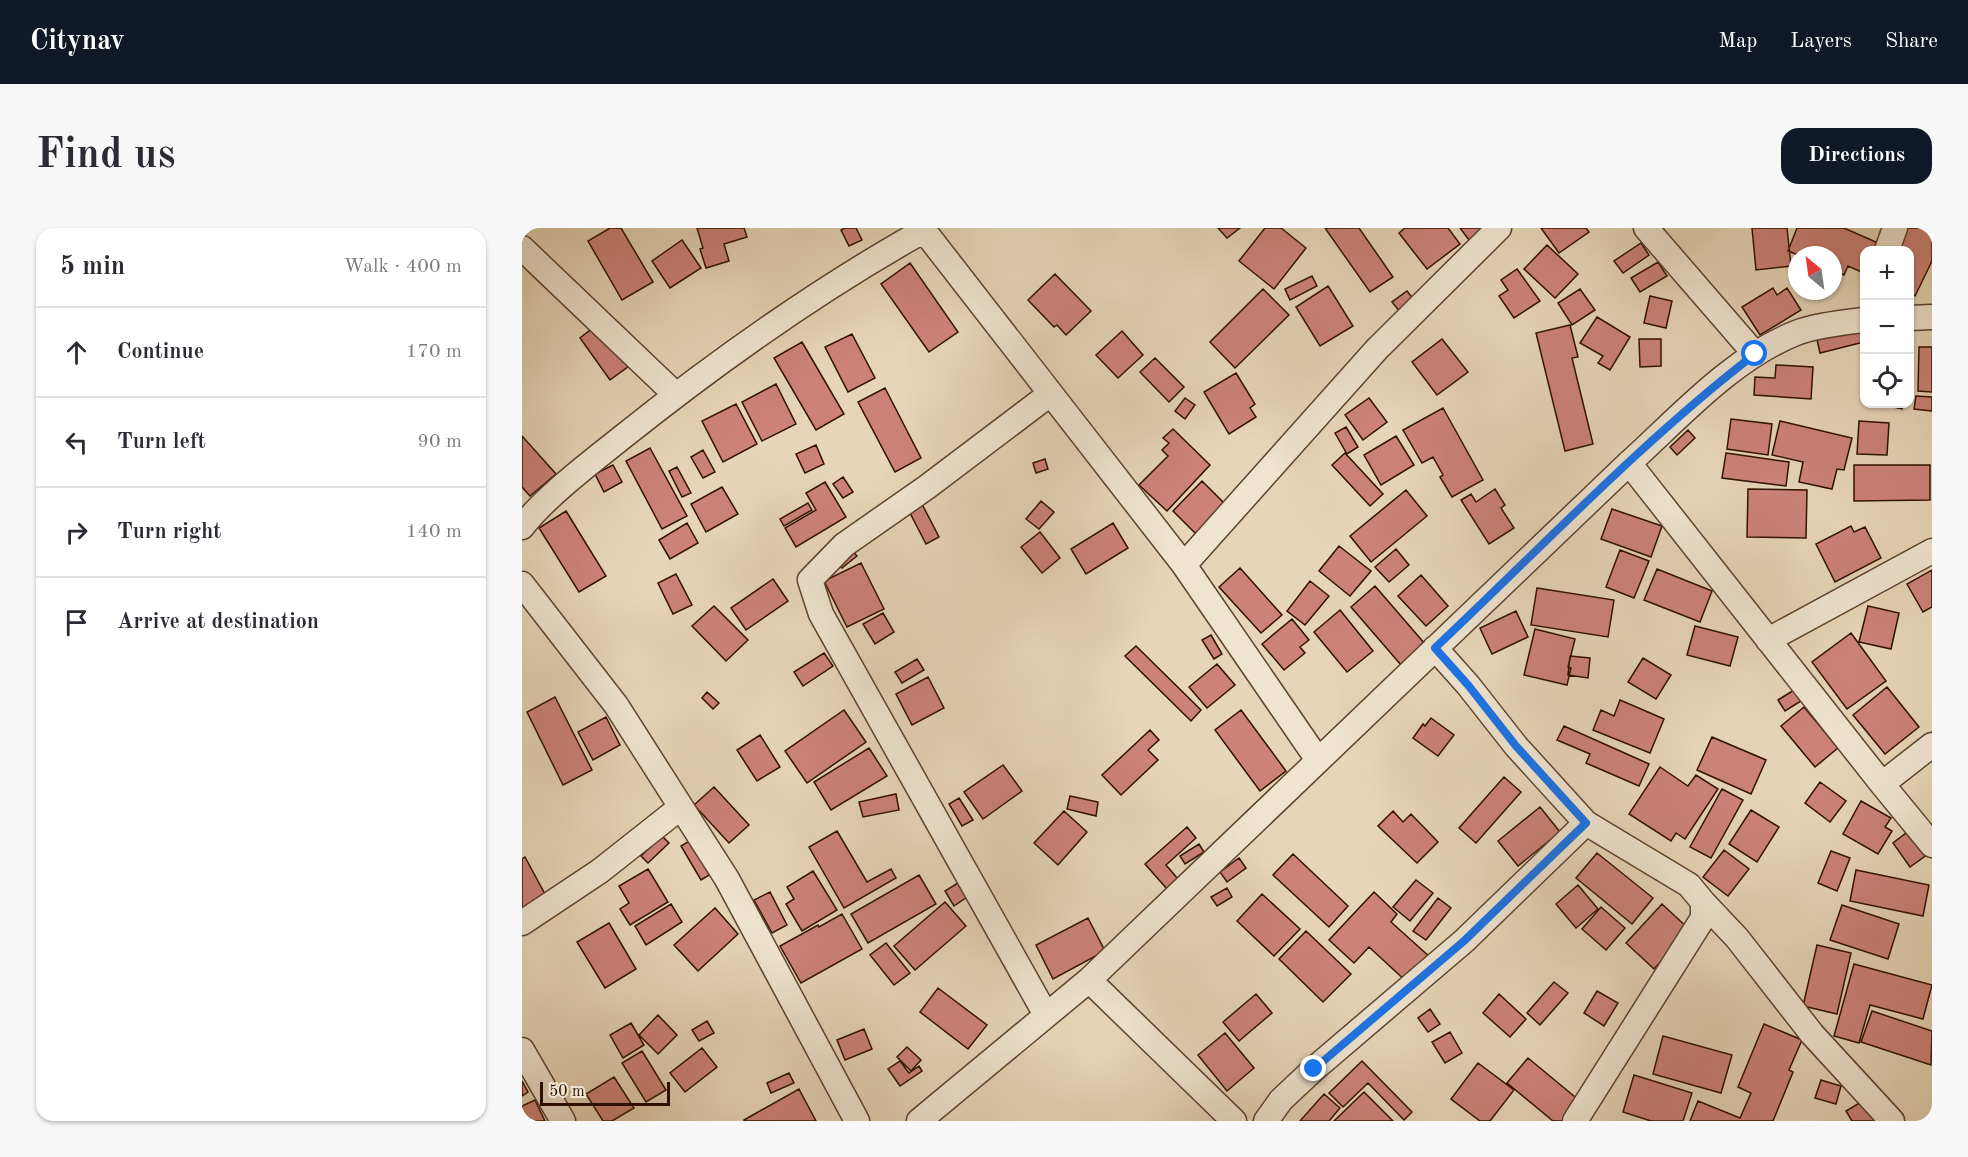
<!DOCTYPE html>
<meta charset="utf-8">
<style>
:root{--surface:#fff;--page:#f7f7f7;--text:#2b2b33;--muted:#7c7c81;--line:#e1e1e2;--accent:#111827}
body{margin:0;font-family:"Old Standard TT",serif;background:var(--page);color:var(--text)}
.controls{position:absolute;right:18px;top:18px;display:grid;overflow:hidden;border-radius:12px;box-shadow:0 2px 4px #0004}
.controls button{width:54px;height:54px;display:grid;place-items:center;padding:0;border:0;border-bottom:2px solid var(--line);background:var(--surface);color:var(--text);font:30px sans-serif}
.compass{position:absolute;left:1266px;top:18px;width:54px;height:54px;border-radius:50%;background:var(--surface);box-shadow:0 2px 4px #0004;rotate:331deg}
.scale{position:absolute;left:18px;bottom:15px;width:130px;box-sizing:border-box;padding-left:6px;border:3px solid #301101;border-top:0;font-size:16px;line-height:21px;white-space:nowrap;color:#301101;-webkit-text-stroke:4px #efe4d0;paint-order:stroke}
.stop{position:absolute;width:18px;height:18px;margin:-14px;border:4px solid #1a73e8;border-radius:50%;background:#fff}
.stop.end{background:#1a73e8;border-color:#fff;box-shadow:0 2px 6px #0008}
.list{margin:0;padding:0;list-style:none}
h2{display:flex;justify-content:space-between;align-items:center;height:78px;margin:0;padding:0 24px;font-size:26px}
h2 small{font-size:20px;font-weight:400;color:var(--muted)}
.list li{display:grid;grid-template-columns:39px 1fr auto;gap:18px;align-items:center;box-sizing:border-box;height:90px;padding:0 24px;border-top:2px solid var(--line)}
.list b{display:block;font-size:22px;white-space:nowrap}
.list em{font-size:20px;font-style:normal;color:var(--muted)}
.icon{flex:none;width:33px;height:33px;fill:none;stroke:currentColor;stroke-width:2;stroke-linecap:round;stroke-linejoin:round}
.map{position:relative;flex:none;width:1410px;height:893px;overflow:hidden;border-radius:18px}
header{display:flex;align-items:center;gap:36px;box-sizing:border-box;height:84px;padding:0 30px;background:var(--accent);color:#fff}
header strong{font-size:28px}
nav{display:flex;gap:33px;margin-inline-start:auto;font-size:21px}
.intro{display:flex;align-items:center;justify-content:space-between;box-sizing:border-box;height:144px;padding:0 36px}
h1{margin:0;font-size:42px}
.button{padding:15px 27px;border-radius:18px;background:var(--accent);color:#fff;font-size:21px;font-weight:700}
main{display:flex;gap:36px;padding:0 36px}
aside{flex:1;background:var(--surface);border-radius:18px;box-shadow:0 2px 4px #0004}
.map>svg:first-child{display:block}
</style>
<header>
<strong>Citynav</strong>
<nav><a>Map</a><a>Layers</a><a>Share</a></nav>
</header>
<div class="intro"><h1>Find us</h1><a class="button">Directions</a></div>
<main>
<aside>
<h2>5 min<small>Walk · 400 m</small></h2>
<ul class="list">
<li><svg class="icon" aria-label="ahead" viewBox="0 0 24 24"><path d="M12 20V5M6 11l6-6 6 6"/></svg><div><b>Continue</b></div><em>170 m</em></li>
<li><svg class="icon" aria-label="left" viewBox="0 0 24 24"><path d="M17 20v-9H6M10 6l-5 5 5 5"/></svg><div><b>Turn left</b></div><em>90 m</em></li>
<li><svg class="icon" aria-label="right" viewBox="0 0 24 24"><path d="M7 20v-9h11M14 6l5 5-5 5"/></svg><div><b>Turn right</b></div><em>140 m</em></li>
<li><svg class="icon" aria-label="arrive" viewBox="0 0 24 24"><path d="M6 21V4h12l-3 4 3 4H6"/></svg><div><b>Arrive at destination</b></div></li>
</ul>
</aside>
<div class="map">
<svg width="1410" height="893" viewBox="0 0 1410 893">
<rect width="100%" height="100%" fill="#e6d5b7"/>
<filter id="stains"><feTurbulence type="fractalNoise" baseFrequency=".00333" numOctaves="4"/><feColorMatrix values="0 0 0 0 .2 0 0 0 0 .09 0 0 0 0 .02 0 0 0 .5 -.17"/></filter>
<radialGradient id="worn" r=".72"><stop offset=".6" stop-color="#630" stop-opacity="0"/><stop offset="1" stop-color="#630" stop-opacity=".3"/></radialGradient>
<path fill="#cc8278" stroke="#301101" stroke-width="1.5" d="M88,0h11l32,54 -31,18 -34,-59z
M175,0h47l3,9 -23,7 5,17 -23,7 -6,-19 3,-1z
M323,0h11l6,12 -13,6 -8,-16z
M696,0h22l-13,10z
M743,0h16l25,20 -32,41 -35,-28z
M803,0h34l34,49 -23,15z
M883,0h43l12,16 -33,25 -28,-36z
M938,0h25l-16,12z
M1019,0h45l3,4 -30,21z
M1230,0h35l4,38 -35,4z
M1275,0h47l34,15 -3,7h-11v23l-16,-7 -4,9 -11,-5v-15h-35l-10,-4z
M1383,0h27v33l-17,35 -5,-3v-43h-16z
M160,12l19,28 -31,20 -18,-27z
M1119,15l8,12 -26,18 -9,-12z
M1025,17l31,29 -23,24 -31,-29z
M1136,34l9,14 -27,16 -9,-14z
M388,35l48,69 -29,20 -48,-68z
M995,41l23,32 -26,17 -15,-22 9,-6 -7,-10z
M533,46l36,37 -25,24 -9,-10 -3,2 -26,-27z
M790,48l5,10 -27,14 -5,-11z
M806,58l25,40 -33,20 -24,-39z
M1251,60l4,7 10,-7 14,22 -41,25 -18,-28z
M741,61l26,26 -54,53 -25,-26z
M1058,61l15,21 -23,15 -14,-22z
M885,63l8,10 -15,11 -8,-10z
M1128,68l22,5 -6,27 -22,-5z
M1075,89l33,20 -20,33 -12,-7 5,-7 -23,-13z
M76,96l31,42 -19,14 -30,-42z
M1340,96l2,18 -44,11 -4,-18z
M1048,97l8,32 -6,1 21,86 -28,7 -29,-118z
M600,103l21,24 -25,23 -22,-23z
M330,106l23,44 -27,14 -23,-45z
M920,111l26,33 -31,23 -25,-33z
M1117,111h22v27l-21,1z
M280,114l42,72 -28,16 -42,-72z
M1397,119h13v45l-14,-1z
M633,130l29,29 -15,15 -29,-30z
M1254,137l37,2 -2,32 -57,-4 1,-18 20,1z
M714,145l19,31 -5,4 6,9 -27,17 -25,-42z
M254,156l20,40 -34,17 -20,-39z
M363,160l36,70 -26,14 -37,-70z
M1394,168l16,1v14l-18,-2z
M663,170l10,7 -10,14 -10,-8z
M847,170l18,24 -24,18 -18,-25z
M214,176l21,40 -34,18 -21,-41z
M1358,176h24l-2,5z
M921,180l40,72 -31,17 -12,-20 3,-2 -10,-18 -11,6 -19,-33z
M1209,191l41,5 -4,31 -41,-6z
M1258,193l72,17 -8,32 -7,-1 -5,20 -33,-7 4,-20 -31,-7z
M1337,193l30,2 -2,32 -30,-1z
M824,199l12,20 -11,7 -12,-21z
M651,201l37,36 -43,46 -28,-26 29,-29 -6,-6 7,-7 -6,-5z
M1166,202l7,8 -18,17 -7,-8z
M0,208l34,38 -26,22 -8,-9z
M874,208l18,29 -33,20 -17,-30z
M294,217l8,19 -19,9 -9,-19z
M128,220l37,68 -25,13 -36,-68z
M181,222l12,22 -12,6 -12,-21z
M823,225l38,41 -13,12 -38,-41z
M1204,225l63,9 -3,24 -64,-8z
M523,231l3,10 -12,4 -3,-10z
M91,237l9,17 -18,10 -9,-18z
M1332,237h76v35l-76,1z
M155,239l14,26 -9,4 -13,-26z
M321,249l10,15 -10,6 -10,-14z
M680,253l23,23 -29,30 -23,-23z
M303,254l21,35 -50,30 -11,-19 31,-18 -10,-17z
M200,259l16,27 -32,18 -15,-28z
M973,261l10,16 -4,3 13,20 -25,16 -28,-44 10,-6 5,8z
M1226,261l59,1 -1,48 -59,-1z
M884,262l21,26 -56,46 -21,-26z
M519,273l13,11 -15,17 -13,-10z
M286,275l4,7 -28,16 -4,-7z
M400,276l17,33 -13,7 -17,-33z
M1090,281l50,17 -11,31 -50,-18z
M44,283l40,65 -27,16 -40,-64z
M165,295l11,20 -28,16 -11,-19z
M591,295l15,25 -42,26 -15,-25z
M1329,298l3,6 11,-5 16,31 -46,24 -19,-38z
M518,304l20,26 -18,15 -21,-26z
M817,318l32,25 -21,25 -31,-25z
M327,319l8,9 -15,12 -8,-9z
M874,321l13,16 -20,17 -14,-15z
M1098,322l29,11 -15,37 -28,-11z
M339,335l23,46 -37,18 -23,-46z
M718,340l42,47 -21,18 -42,-46z
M1135,341l55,22 -12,31 -56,-22z
M1410,342v37l-9,5 -16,-28z
M154,346l16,31 -19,9 -15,-31z
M899,347l27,31 -22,20 -28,-30z
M251,351l15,22 -42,29 -15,-22z
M788,353l19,15 -24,29 -18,-14z
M853,358l50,58 -24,21 -50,-58z
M1015,360l77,12 -6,37 -77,-12z
M192,378l34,34 -22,21 -34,-35z
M1346,378l31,7 -8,36 -32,-7z
M818,382l33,41 -26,21 -33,-40z
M994,383l12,26 -36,17 -12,-26z
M361,385l11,19 -19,12 -12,-20z
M770,391l17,21 -9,7 5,6 -21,17 -22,-26z
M1173,398l43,11 -8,29 -43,-11z
M1013,401l40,10 -7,28 3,1 -4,17 -43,-10z
M1329,405l35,48 -39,28 -35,-47z
M689,407l11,19 -8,5 -12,-19z
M614,418l65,64 -10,11 -66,-65z
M302,425l9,13 -30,20 -9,-14z
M1048,428l20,2 -2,20 -20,-3z
M1121,430l28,17 -15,24 -28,-17z
M395,431l7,11 -22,13 -7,-11z
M695,436l18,21 -28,23 -18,-21z
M406,449l16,31 -32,17 -16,-31z
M1365,459l32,40 -34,27 -32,-39z
M1272,462l7,11 -16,10 -7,-11z
M185,464l12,11 -6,6 -11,-11z
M33,469l37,73 -29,15 -36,-73z
M1098,472l44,19 -14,34 -57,-23 8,-20 13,6z
M1282,479l34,41 -23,19 -34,-41z
M322,482l22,32 -59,41 -22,-32z
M719,482l45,61 -26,20 -45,-61z
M84,489l14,28 -27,15 -15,-28z
M909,490l23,17 -16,21 -25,-18 10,-14 2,2z
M1042,498l85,38 -10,22 -53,-23 4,-9 -33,-14z
M628,502l9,10 -11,10 10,10 -37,35 -19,-20z
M238,507l20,32 -23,14 -20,-31z
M1190,509l54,23 -15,34 -54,-24z
M347,520l18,28 -56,34 -17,-28z
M481,537l19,26 -39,28 -19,-27z
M1138,539l28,19 8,-11 22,14 -33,50 -9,-6 -5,8 -42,-27z
M982,549l17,15 -45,51 -17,-15z
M1298,554l26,19 -16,21 -25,-19z
M192,559l35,38 -20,18 -35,-38z
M1200,561l21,11 -32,58 -21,-11z
M374,566l3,16 -36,7 -4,-15z
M548,568l28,6 -2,14 -29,-7z
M437,570l14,22 -11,6 -13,-22z
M1339,573l30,17 -6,9 7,4 -14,23 -35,-20z
M1018,579l20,25 -42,34 -20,-25z
M1229,582l28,17 -22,35 -28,-18z
M542,583l23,21 -29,33 -24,-22z
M871,583l10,11 8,-8 27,28 -21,21 -39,-37z
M665,599l9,11 -30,27 12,14 -11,10 -22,-25z
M1388,602l18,24 -18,13 -17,-24z
M315,603l30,51 24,-13 5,9 -52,30 -35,-61z
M140,608l7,7 -21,20 -7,-7z
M169,612l20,34 -10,6 -20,-34z
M677,616l5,8 -19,12 -5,-8z
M1202,622l25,19 -21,27 -25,-19z
M1309,623l19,7 -13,33 -19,-8z
M1075,625l56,45 -21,26 -56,-46z
M771,626l55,52 -19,21 -56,-52z
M3,629l21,39 -24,13v-50z
M717,630l7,10 -19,14 -7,-10z
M126,641l20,33 -38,23 -10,-16 9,-6 -10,-17z
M1334,642l73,15 -6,31 -73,-15z
M291,643l24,39 -35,21 -16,-27 8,-5 -7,-12z
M397,647l17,29 -68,39 -17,-29z
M894,652l17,13 -23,28 -17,-14z
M439,653l9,14 -16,11 -9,-15z
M1056,657l20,24 -22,19 -20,-24z
M705,660l5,9 -15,9 -6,-9z
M248,664l17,33 -15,8 -18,-33z
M852,664l23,22 -6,8 40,36 -23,25 -39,-36 -15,16 -25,-23z
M740,666l38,35 -26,27 -37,-35z
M916,670l13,10 -25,32 -13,-9z
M423,674l21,24 -51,44 -21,-24z
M149,676l11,18 -36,23 -11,-19z
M1140,676l28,26 -36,39 -28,-26z
M1320,677l57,19 -11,35 -58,-19z
M1079,679l24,21 -19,22 -24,-21z
M193,680l23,26 -40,37 -24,-26z
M320,686l20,35 -61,34 -21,-37 38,-21 1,2z
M566,690l17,33 -52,28 -17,-34z
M87,695l27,46 -31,19 -28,-46z
M784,703l45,43 -28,28 -44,-43z
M364,715l24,30 -16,12 -24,-30z
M1295,717l34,8 -14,61 -34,-8z
M1332,736l78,21 -9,34 -53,-14 -11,38 -25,-7z
M1032,754l14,11 -28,32 -13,-12z
M416,760l49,37 -19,24 -48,-37z
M1075,763l21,12 -14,23 -20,-13z
M734,766l16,19 -33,28 -16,-19z
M977,766l27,25 -16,18 -27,-24z
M908,781l10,15 -12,8 -10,-14z
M1350,783l60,20 -1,34 -70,-23z
M136,787l19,20 -19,19 -19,-19z
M185,793l7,12 -15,8 -7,-11z
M109,795l13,22 -21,13 -13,-23z
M1242,796l38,16 -13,30 4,2 -20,49h-83l8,-20 42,17 11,-25 -13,-6z
M342,801l8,20 -27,11 -8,-20z
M928,804l12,21 -17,10 -13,-21z
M703,805l29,35 -27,23 -29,-36z
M1141,808l69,19 -11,38 -68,-19z
M385,819l14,13 -10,11 -14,-14z
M180,820l15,19 -32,25 -15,-19z
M120,823l24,39 -20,12 -24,-39z
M1006,830l52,43 -16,20h-11l-46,-38z
M378,833l9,12 10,-7 3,5 -22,15 -12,-17z
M840,833l50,51 -8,8 -36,-37 -25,24 -14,-14z
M956,835l36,27 -24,31h-10l-29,-22z
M267,845l5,10 -23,10 -4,-10z
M1112,847l58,18 -9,28h-32l-28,-9z
M92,849l20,31 -22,13h-9l-17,-27z
M1299,852l20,6 -5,18 -21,-6z
M0,853l6,11 -6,4z
M277,861l17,32h-72v-1z
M842,864l29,29h-59z
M802,866l16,14 -11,13h-29z
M1344,871l14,22h-28l-6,-10z
M13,872l10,21h-22l-1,-15z"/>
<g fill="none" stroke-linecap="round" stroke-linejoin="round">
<g stroke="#5e422e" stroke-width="27">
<path id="minor" d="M400,0l262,337 134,195
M1124,0l109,126
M0,20l153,146
M1365,22l8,-22
M1388,90l22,-1
M1107,235l253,321 50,61
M0,299c23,-30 67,-63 98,-88 95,-76 196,-148 303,-208
M662,337l193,-216 122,-121
M0,356l94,121 65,102 46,72 130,242
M1246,412l164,-89
M913,420l33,37 48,61 70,77
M1360,556l50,-39
M1181,674l34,36 75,96 80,87
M0,695l78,-52 81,-64
M567,752l145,141
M524,787l-225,-401 -11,-34 34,-35 83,-58 123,-93
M0,822l41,71
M397,893l170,-141 540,-517c51,-46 102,-104 167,-130 17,-7 50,-11 68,-13
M744,893l15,-21 33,-31 150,-128 122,-118 103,62 14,17v16l-128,203"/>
</g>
<use href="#minor" stroke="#efe4d0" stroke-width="24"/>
</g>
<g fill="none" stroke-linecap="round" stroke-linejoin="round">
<path stroke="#1a73e8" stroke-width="8" d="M792,841l150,-128 122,-118 -70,-77 -48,-61 -33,-37c104,-98 207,-207 320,-294"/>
</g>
<rect width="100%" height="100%" filter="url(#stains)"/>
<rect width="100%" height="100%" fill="url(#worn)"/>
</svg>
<div class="controls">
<button>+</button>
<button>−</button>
<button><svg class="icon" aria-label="locate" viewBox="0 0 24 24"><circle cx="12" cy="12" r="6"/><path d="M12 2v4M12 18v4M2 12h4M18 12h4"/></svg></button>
</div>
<svg class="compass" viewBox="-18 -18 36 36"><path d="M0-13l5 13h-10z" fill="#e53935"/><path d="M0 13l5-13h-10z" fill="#7c7c81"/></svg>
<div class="scale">50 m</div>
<div class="stop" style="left:1233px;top:126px"></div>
<div class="stop end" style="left:792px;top:841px"></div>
</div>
</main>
